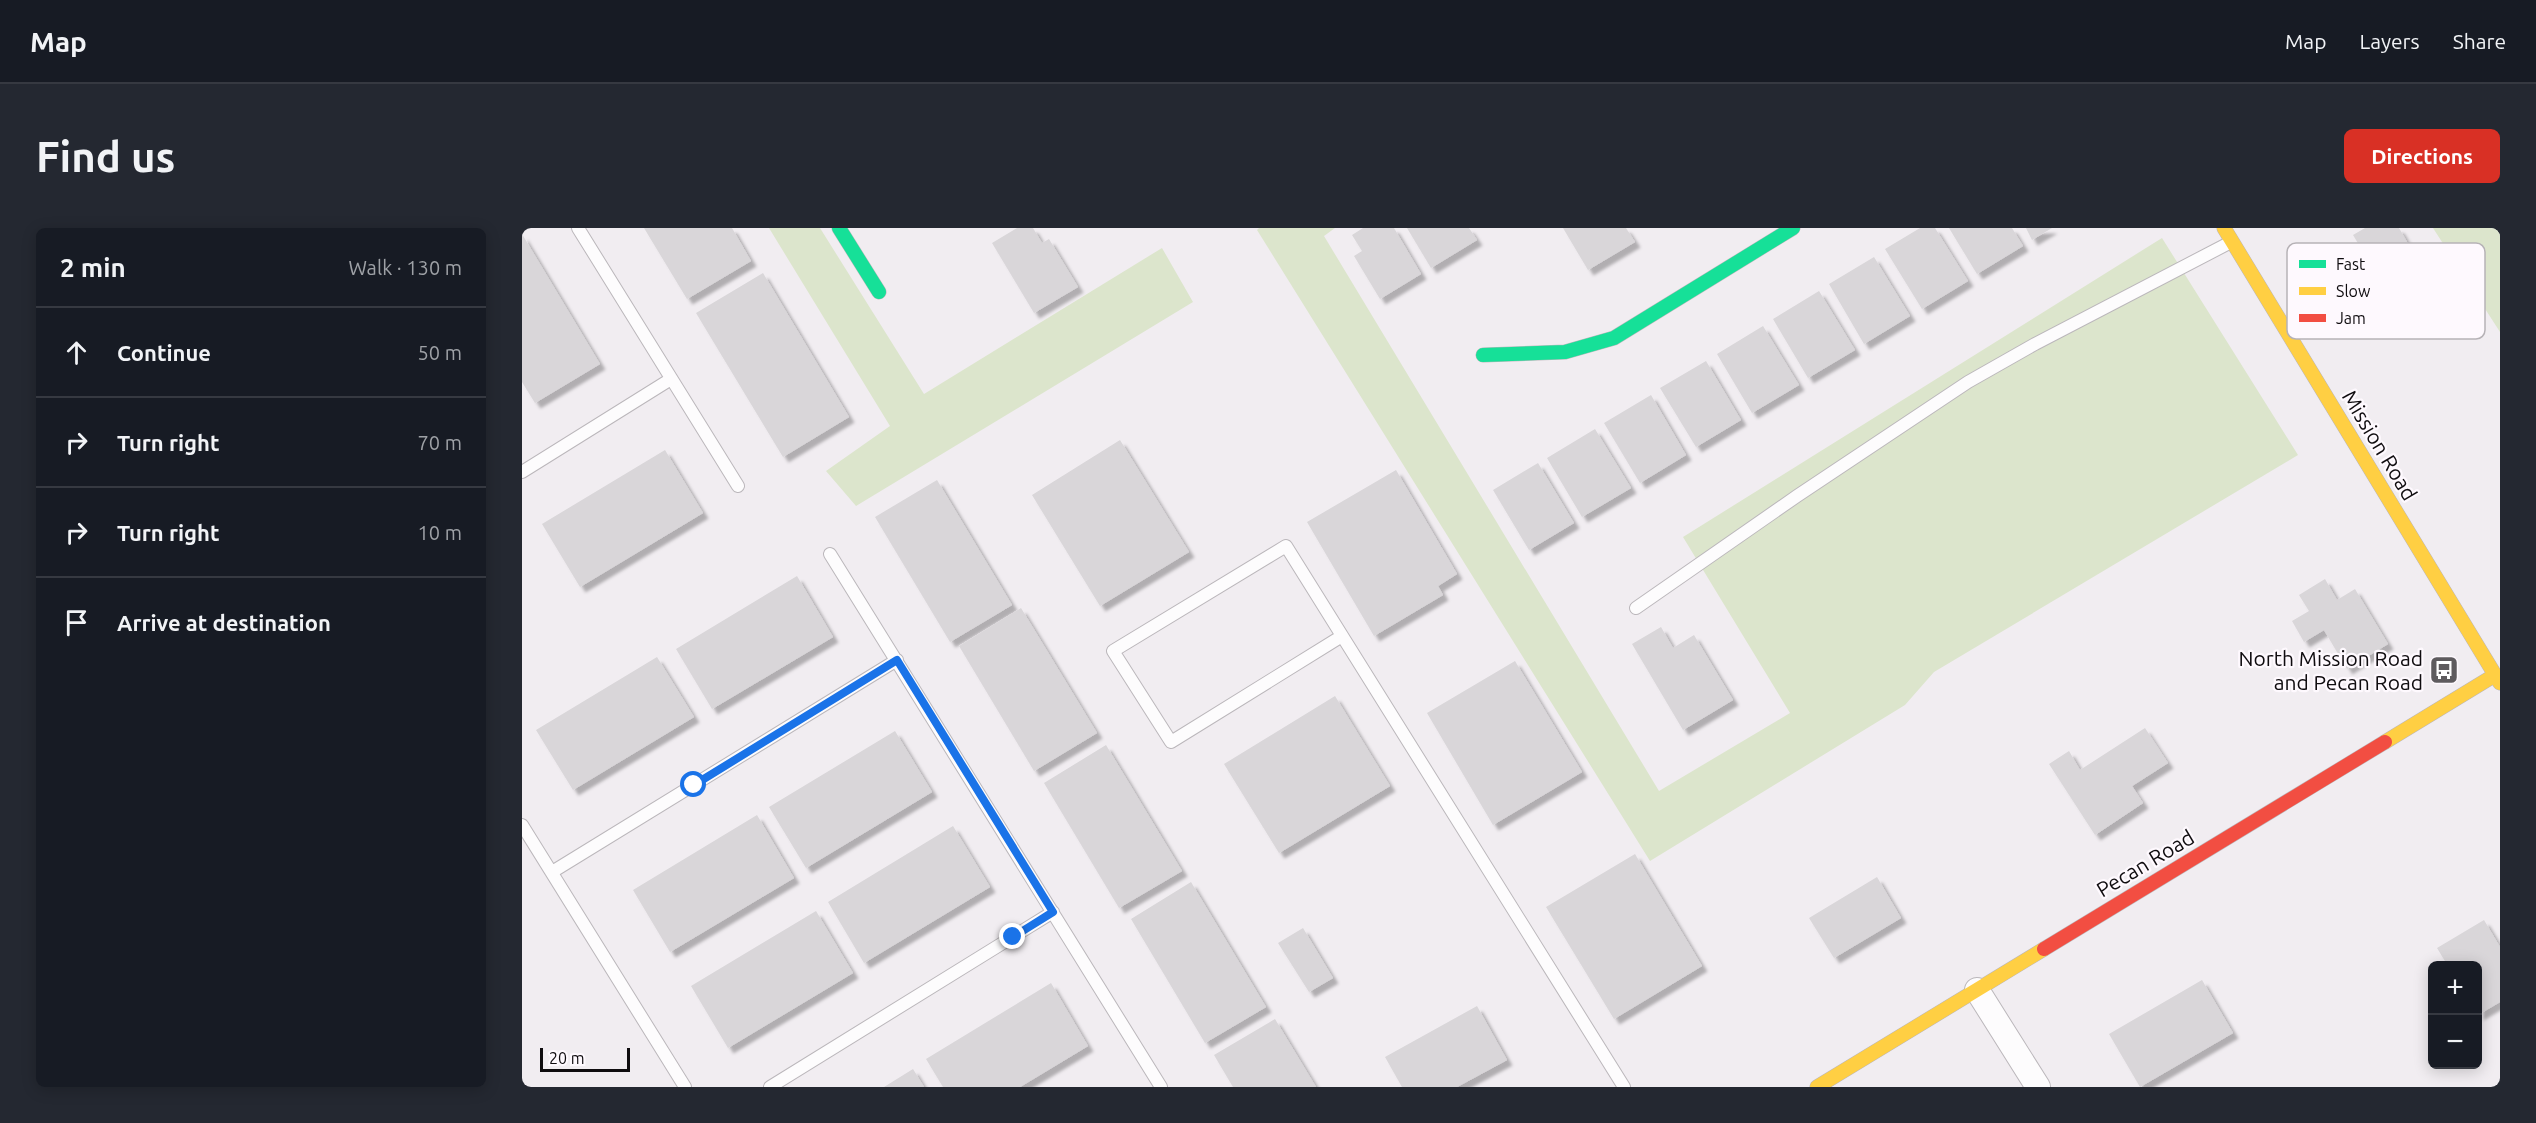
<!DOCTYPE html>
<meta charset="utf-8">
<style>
:root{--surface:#171b24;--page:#242831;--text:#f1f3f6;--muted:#9ea1a6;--line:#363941;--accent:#d93025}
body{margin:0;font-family:Ubuntu,sans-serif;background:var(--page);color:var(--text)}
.controls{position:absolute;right:18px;bottom:18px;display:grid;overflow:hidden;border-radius:9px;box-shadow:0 3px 15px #0003}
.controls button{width:54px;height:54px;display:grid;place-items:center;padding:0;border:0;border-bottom:2px solid var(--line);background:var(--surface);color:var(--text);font:30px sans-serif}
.scale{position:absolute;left:18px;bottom:15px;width:90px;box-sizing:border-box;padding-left:6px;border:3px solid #0f0c0f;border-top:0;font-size:16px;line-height:21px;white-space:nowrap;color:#0f0c0f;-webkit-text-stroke:4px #fef9fe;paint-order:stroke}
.stop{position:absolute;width:18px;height:18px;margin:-14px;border:4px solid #1a73e8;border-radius:50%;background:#fff}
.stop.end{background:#1a73e8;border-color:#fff;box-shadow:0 2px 6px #0008}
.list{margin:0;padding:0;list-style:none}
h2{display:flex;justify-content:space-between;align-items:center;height:78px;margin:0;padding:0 24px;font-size:26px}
h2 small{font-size:20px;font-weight:400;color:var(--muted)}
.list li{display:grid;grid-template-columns:39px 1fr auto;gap:18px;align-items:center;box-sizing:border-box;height:90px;padding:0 24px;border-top:2px solid var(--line)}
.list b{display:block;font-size:22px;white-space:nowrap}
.list em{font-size:20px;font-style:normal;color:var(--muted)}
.icon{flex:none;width:33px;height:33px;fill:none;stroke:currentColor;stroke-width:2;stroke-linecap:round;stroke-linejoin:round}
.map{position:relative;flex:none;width:1978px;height:859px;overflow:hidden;border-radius:9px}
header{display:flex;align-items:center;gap:36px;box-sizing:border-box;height:84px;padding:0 30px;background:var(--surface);border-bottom:2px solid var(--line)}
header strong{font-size:28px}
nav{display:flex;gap:33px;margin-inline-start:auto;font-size:21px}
.intro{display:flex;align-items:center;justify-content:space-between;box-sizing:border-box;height:144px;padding:0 36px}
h1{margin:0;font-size:42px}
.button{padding:15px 27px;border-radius:9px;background:var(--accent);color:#fff;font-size:21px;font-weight:700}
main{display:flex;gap:36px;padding:0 36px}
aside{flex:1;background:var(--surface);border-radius:9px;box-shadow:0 3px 15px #0003}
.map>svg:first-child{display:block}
</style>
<header>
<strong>Map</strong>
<nav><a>Map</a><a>Layers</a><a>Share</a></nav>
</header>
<div class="intro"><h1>Find us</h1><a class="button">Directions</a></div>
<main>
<aside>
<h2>2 min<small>Walk · 130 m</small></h2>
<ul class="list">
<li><svg class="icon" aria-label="ahead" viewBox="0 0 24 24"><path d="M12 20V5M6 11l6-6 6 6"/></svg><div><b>Continue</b></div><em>50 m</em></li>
<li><svg class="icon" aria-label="right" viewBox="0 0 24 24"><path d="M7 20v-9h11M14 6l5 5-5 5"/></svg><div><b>Turn right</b></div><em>70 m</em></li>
<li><svg class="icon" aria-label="right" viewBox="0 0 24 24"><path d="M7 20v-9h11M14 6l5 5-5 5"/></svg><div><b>Turn right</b></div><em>10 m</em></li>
<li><svg class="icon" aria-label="arrive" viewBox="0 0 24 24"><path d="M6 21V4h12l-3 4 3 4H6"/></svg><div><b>Arrive at destination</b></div></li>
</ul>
</aside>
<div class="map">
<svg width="1978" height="859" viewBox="0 0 1978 859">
<defs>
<filter id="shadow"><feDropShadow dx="5.5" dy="5.5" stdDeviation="1.5" flood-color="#0004"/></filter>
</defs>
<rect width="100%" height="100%" fill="#f1edf1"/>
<path fill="#dce5cc" d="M247,0h51l104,166 238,-146 31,54 -337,204 -30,-35 64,-45z
M737,0h76l-11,8 335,555 131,-78 -107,-176 479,-299 136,217 -364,217 -29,33 -255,156 -393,-631z
M1911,0h67v104z"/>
<path fill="#d9d6d9" filter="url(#shadow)" d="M122,0h88l19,33 -64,38z
M495,0h16l9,15 7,-4 29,48 -44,26 -42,-70z
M841,0h31l27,46 -41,25 -26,-43 8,-5 -10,-16z
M885,0h62l8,12 -46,28z
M1041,0h63l9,14 -47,28z
M1398,0h15l33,53 -46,28 -37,-60z
M1427,0h63l11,18 -46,28z
M1504,0h26l-20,12z
M1843,0h34l19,33 -36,22 -29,-48z
M0,6l78,130 -65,39 -13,-21z
M1352,29l36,59 -46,28 -35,-60z
M241,45l86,144 -66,40 -87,-144z
M1297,63l36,59 -47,28 -35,-59z
M1241,98l36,59 -47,28 -35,-59z
M1184,133l35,59 -45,27 -36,-59z
M1129,167l35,60 -46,28 -36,-60z
M1073,201l36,59 -49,29 -35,-59z
M598,212l69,112 -89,54 -68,-111z
M143,222l38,63 -123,74 -38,-63z
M1016,235l36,60 -45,27 -36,-60z
M874,242l61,104 -19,12 5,9 -69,41 -67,-114z
M415,252l75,125 -62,37 -75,-125z
M275,348l36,61 -121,72 -36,-60z
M1803,351l12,21 18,-11 33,55 -41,25 -23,-39 -20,12 -12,-21 17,-10 -10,-16z
M499,380l76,125 -63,38 -75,-125z
M1139,399l12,21 21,-13 39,65 -50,30 -51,-86z
M135,429l37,60 -121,73 -37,-60z
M993,433l67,111 -89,53 -66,-112z
M813,468l55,90 -111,67 -55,-89z
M1623,500l23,35 -36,23 11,17 -48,32 -46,-71 20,-13 11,19z
M373,503l37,61 -126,76 -37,-61z
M584,517l76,126 -63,37 -75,-125z
M235,587l37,63 -124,74 -37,-62z
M431,598l37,61 -126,76 -36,-61z
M1113,626l67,112 -88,53 -68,-112z
M1355,649l24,41 -67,40 -25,-40z
M669,654l75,125 -61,36 -74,-124z
M294,683l37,62 -125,75 -37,-62z
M1962,692l16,27v55l-22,13v-49h-30l-11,-18z
M781,700l30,50 -24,14 -31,-49z
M1680,752l31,53 -93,54 -31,-53z
M529,755l37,63 -68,41h-77l-17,-28z
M955,778l30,54 -50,27h-55l-17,-30z
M753,791l41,68h-83l-19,-32z
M391,841l11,18h-40z"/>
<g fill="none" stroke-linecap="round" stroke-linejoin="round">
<g stroke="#bbb7bb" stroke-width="14">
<path id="lane" d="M56,0l160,258
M0,244l149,-93
M308,326l331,533
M1114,380l161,-112 171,-114 67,-38 196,-102
M820,408l-171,106 -58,-91 173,-105 338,541
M0,597l163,262
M30,644l345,-212
M248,859l283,-175"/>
</g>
<g stroke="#bbb7bb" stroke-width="26">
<path id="street" d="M1455,762l61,97"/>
</g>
<g stroke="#bbb7bb" stroke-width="15">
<path id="fast" d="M317,0l40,64
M961,127l82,-3 49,-14 179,-110"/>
</g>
<g stroke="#bbb7bb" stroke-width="15">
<path id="slow" d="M1702,0l276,455
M1863,514l110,-67
M1295,859l227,-138"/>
</g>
<g stroke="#bbb7bb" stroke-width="15">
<path id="jam" d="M1522,721l341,-207"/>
</g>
<use href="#lane" stroke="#fdfcfd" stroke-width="12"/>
<use href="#street" stroke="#fdfcfd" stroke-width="24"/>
<use href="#fast" stroke="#16e098" stroke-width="14"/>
<use href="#slow" stroke="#ffcf43" stroke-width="14"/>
<use href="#jam" stroke="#f24e42" stroke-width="14"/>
</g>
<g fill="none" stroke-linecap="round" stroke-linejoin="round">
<path stroke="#1a73e8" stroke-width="8" d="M172,557l203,-125 156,252 -40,25"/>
</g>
<defs>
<g id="bus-square" transform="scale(1.5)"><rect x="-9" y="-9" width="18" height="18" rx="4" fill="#5e5b5e" stroke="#fef9fe"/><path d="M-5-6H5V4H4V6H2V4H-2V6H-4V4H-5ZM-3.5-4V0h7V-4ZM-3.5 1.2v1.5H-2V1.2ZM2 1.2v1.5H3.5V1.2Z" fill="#fff"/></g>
</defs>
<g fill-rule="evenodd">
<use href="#bus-square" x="1922" y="442"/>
</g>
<g text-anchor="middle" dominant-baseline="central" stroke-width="4.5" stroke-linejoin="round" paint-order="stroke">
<g font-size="21" fill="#0f0c0f" stroke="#fef9fe">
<text transform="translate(1858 217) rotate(59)">Mission Road</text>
<text transform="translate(1623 635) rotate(-31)">Pecan Road</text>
</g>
<g font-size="21" fill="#0f0c0f" stroke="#fef9fe" text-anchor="end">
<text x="1901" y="430">North Mission Road<tspan x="1901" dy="24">and Pecan Road</tspan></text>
</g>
</g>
<rect x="1765" y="15" width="198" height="96" rx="9" fill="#fef9fe" stroke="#b6b2b6" stroke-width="1.5"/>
<rect x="1777" y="32" width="27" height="8" fill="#16e098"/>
<rect x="1777" y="59" width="27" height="8" fill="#ffcf43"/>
<rect x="1777" y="86" width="27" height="8" fill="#f24e42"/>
<g font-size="16" fill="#0f0c0f">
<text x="1814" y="42">Fast</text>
<text x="1814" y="69">Slow</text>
<text x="1814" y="96">Jam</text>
</g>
</svg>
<div class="controls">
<button>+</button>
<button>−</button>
</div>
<div class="scale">20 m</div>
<div class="stop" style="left:172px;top:557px"></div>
<div class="stop end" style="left:491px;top:709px"></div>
</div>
</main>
